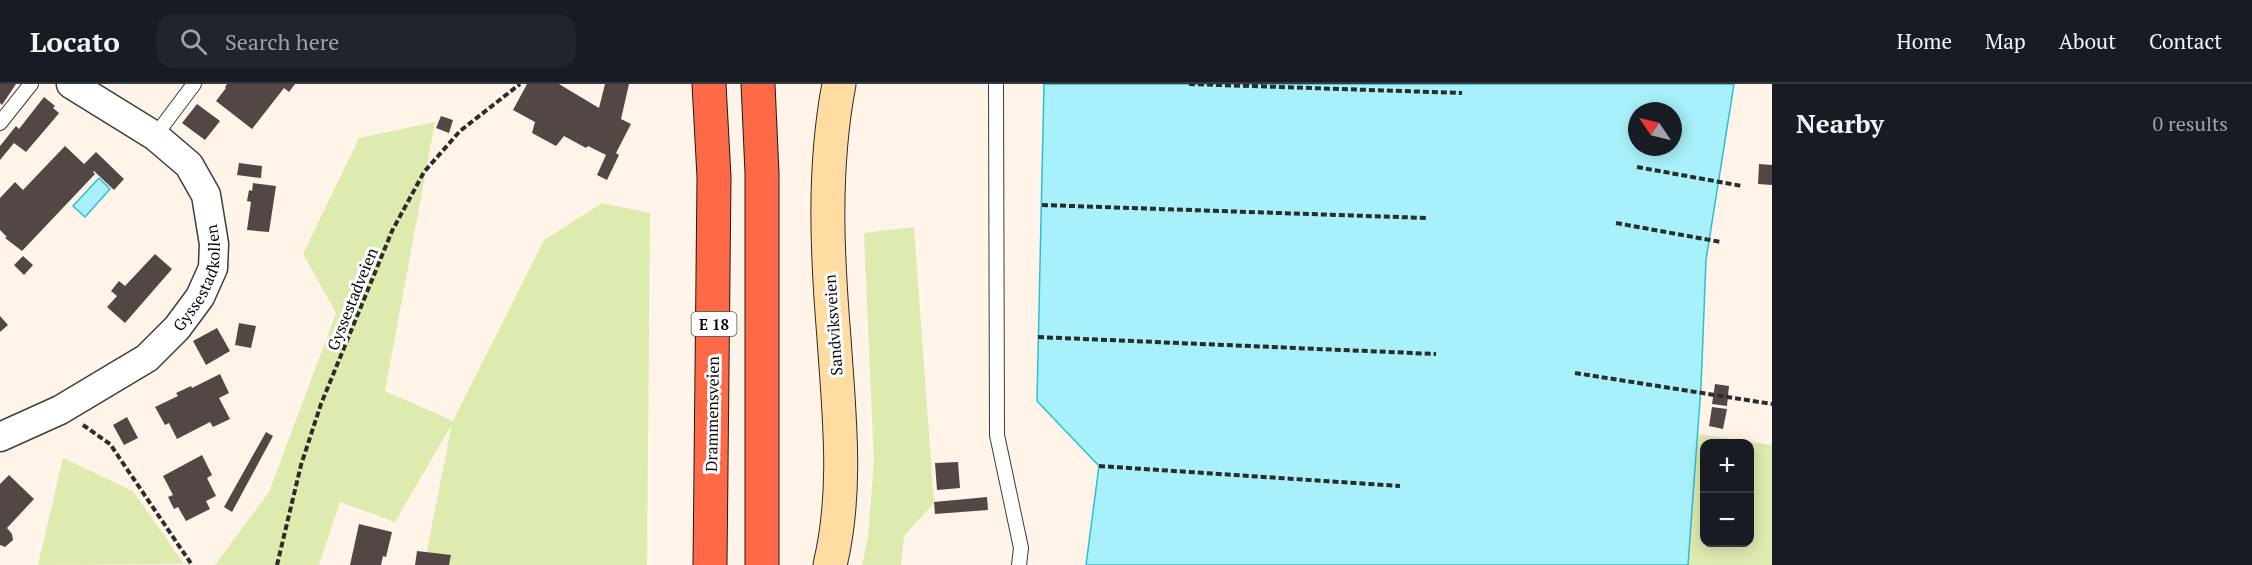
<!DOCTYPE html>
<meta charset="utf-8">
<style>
:root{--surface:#171b24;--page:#20242c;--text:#f1f3f6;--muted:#9ea1a6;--line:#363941}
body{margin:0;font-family:"PT Serif",serif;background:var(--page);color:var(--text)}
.controls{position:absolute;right:18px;bottom:18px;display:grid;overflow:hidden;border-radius:12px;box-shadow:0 3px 15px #0003}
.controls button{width:54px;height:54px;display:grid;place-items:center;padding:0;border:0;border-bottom:2px solid var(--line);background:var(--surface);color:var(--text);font:30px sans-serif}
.compass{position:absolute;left:1628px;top:18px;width:54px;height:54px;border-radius:50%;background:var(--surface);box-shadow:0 3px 15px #0003;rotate:305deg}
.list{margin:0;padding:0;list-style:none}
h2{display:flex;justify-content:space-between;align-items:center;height:78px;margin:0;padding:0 24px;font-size:26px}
h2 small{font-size:20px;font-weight:400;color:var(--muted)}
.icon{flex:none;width:33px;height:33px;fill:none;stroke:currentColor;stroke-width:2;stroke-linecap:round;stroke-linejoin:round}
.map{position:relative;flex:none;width:1772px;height:481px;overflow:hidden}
header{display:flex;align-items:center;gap:36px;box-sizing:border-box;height:84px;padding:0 30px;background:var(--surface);border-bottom:2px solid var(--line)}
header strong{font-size:28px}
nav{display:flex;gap:33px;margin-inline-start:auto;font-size:21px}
.search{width:420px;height:54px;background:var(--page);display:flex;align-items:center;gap:15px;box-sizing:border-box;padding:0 21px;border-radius:18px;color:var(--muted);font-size:22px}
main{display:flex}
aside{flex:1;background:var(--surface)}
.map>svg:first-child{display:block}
</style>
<header>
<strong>Locato</strong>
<div class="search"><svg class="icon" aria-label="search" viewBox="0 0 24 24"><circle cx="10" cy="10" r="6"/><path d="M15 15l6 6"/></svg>Search here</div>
<nav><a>Home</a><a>Map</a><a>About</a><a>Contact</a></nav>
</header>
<main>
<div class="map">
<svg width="1772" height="481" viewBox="0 0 1772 481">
<rect width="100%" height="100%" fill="#fff4e7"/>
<path fill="#deebaf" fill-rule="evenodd" d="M435,38l-50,269 68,30 91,-181 58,-37 48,10 -3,352h-223l28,-141 -57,98 -55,-20 -21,63h-104l54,-73 67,-179 -33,-59 56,-116z
M914,143l20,276 -30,33 -3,29h-39l6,-28 6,-75 -10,-229z
M1698,350l74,11v120h-84zM1704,360h46v98h-46z
M63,374l70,33 51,73 -146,1z"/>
<path fill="#a8f1fa" stroke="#2bbfd5" stroke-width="1.5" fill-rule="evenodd" d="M1044,0h690l-28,176 -5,126 -13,179h-602l13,-99 -62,-65zM1637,27h36v36h-36z
M99,94l11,11 -25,28 -12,-11z"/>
<path fill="#534746" d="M0,0h16l-14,21 -2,-2z
M227,0h68l-6,8 -5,-4 -32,41 -36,-28 10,-13 -1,-1z
M527,0h32l40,24 6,-24h24l-8,35 10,5 -15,29 3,2 -12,25 -10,-5 9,-20 -18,-9 -2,2 -22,-12 -8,10 -24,-13 3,-11 -22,-12z
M44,13l11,9 -2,2 6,5 -4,5 -29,34 -12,-9 -14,17v-14l16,-20 3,3z
M197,20l23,17 -15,19 -23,-17z
M441,32l12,4 -4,13 -13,-5z
M65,62l19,18 12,-12 28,27 -10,11 -20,-19 -1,1 2,2 -73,77 -17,-13 2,-1 -7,-7v-32l15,-16 8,8z
M239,79l23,3 -1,12 -24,-3z
M1759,80l13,1v20l-14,-1z
M253,99l23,3 -7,46 -22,-2 4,-28 -4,-1 2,-11 3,1z
M155,170l17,15 -47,54 -18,-16 10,-11 -6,-5 8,-10 6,5z
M23,172l10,9 -9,10 -10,-10z
M0,232l8,9 -8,7z
M239,239l17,3 -5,22 -16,-3z
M217,244l13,23 -24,14 -13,-24z
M220,290l9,19 -10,5 11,21 -17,8 -3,-5 -33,17 -8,-16 -4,2 -10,-18 23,-11 -2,-3 15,-7 1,2z
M1715,300l14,2 -2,20 -15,-2z
M1712,323l15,2 -4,20 -14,-3z
M127,333l11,21 -14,7 -11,-20z
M266,348l7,4 -41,76 -8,-5z
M202,371l10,20 -5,3 9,18 -10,5 4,8 -24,12 -8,-14 -4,2 -6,-12 5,-2 -10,-19z
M958,378l2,26 -23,2 -2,-27z
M9,391l25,24 -27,29 5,6 1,6 -8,7 -5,-2v-61z
M987,413l1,13 -53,4 -1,-12z
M359,440l33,8 -6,25 -3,-1 -2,9h-31z
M417,467l34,4 -2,10h-34z"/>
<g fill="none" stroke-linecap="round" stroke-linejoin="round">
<g stroke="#3d3d3d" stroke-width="16">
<path id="service" d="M996,0l1,351 24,113 -2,17
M0,39l31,-39
M155,52l39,-52"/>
</g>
<g stroke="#3d3d3d" stroke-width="31">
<g id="minor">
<path id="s1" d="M0,353l60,-27 87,-52 30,-30 23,-31 13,-29 1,-24 -8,-49 -17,-30 -34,-29 -84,-52"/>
</g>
</g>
<g stroke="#2c2c2c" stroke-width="35">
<path id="secondary" d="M830,481c18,-75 9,-151 4,-227 -7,-84 -11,-170 5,-254"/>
</g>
<g stroke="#1b1b1b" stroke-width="35">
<path id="motorway" d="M709,0l5,93 -4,388
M758,0l4,89v392"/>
</g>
<path stroke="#2c2c2c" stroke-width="4" stroke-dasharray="6 3" stroke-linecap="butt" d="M1189,0l273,9
M1637,83l105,19
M1042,121l385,13
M1616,139l105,19
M1038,253l398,17
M1575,289l197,31
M83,341l27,19 82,121
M1099,382l301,20
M277,481l24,-100 20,-61 71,-173 32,-59 36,-41 60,-47"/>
<use href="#service" stroke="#fff" stroke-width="14"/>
<use href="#minor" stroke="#fff" stroke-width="28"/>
<use href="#secondary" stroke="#ffdca2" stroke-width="33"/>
<use href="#motorway" stroke="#fe6947" stroke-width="33"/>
</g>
<g text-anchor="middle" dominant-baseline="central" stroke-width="6" stroke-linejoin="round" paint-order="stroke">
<rect fill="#fff" stroke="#545454" stroke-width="1.5" x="691.5" y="228" width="45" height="24" rx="4.5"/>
<g font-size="15" font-weight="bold" fill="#0a0a0a">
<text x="714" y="240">E 18</text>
</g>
<g font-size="16" fill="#0a0a0a" stroke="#fff">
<text stroke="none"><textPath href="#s1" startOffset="266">Gyssestadkollen</textPath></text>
<text transform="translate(352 215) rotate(-68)">Gyssestadveien</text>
<text transform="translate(833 241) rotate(-94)">Sandviksveien</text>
<text transform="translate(712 330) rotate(-89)">Drammensveien</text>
</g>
</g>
</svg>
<div class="controls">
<button>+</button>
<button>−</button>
</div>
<svg class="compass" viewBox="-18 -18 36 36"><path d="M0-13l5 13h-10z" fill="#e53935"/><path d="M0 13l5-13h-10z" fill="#9ea1a6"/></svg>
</div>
<aside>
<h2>Nearby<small>0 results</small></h2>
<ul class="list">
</ul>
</aside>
</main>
